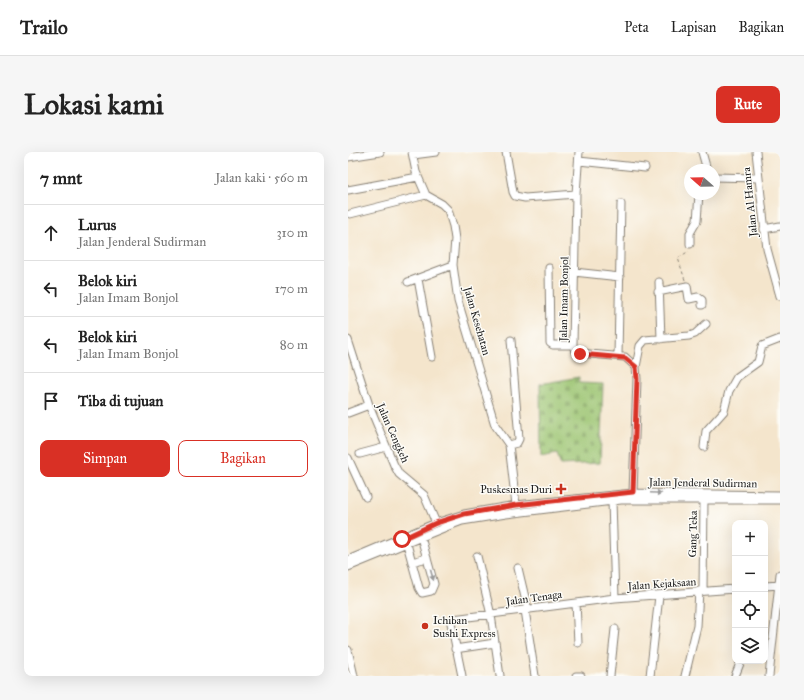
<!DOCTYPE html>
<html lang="id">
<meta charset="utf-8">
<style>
:root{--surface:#fff;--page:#f6f6f6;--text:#222;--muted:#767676;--line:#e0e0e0;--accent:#d93025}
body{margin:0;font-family:"IM FELL Great Primer",serif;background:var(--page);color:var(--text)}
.controls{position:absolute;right:12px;bottom:12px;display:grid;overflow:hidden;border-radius:8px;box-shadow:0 4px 16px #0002}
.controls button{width:36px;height:36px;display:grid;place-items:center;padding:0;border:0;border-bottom:1px solid var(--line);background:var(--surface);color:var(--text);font:20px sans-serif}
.compass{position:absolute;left:336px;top:12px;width:36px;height:36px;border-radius:50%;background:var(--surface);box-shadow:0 4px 16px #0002;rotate:290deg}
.stop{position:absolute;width:12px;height:12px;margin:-9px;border:3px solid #d93025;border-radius:50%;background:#fff}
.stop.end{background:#d93025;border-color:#fff;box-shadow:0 1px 4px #0008}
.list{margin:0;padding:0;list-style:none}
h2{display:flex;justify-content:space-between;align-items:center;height:52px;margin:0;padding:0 16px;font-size:17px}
h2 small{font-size:13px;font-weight:400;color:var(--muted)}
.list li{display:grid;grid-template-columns:26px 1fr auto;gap:12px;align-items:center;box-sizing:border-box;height:56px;padding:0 16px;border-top:1px solid var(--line)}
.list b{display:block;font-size:15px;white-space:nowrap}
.list p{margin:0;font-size:13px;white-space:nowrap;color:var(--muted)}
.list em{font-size:13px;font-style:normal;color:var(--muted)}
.actions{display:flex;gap:8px;padding:12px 16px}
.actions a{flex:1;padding:9px 0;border:1px solid var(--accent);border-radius:8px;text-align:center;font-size:14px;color:var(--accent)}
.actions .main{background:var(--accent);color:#fff}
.icon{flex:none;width:22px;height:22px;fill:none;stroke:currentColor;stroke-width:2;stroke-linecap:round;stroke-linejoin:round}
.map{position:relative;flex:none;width:432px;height:524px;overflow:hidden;border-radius:8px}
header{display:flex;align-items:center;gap:24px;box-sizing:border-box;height:56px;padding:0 20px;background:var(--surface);border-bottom:1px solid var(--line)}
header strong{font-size:19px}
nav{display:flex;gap:22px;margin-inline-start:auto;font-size:14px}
.intro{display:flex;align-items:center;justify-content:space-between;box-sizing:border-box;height:96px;padding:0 24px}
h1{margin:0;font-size:28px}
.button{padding:10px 18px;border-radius:8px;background:var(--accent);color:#fff;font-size:14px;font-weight:700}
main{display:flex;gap:24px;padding:0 24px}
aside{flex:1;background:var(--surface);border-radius:8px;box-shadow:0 4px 16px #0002}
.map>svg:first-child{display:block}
</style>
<header>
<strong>Trailo</strong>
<nav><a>Peta</a><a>Lapisan</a><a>Bagikan</a></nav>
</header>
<div class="intro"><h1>Lokasi kami</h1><a class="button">Rute</a></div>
<main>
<aside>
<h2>7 mnt<small>Jalan kaki · 560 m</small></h2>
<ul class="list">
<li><svg class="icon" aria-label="ahead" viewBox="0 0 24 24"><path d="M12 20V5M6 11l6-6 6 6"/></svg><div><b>Lurus</b><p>Jalan Jenderal Sudirman</p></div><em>310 m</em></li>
<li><svg class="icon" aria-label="left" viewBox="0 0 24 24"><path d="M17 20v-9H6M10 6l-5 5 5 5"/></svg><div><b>Belok kiri</b><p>Jalan Imam Bonjol</p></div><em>170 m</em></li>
<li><svg class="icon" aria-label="left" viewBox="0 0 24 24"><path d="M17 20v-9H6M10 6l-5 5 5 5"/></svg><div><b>Belok kiri</b><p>Jalan Imam Bonjol</p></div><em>80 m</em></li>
<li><svg class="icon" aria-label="arrive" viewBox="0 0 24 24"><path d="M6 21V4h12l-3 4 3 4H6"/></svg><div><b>Tiba di tujuan</b></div></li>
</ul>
<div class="actions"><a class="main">Simpan</a><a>Bagikan</a></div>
</aside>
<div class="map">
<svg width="432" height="524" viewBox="0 0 432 524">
<defs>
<pattern id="cemetery-stones" width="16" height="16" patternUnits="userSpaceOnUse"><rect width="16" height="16" fill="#9ac36e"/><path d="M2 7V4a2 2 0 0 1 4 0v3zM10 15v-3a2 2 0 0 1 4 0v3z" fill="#84a75f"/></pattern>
</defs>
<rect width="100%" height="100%" fill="#fdfcf7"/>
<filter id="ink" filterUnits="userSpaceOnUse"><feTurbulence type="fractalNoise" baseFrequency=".025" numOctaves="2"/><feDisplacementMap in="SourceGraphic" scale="8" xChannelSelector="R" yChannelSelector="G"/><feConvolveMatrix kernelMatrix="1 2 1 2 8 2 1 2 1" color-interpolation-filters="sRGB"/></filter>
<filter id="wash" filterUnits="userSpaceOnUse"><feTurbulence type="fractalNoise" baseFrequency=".012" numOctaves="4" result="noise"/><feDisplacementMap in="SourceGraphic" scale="16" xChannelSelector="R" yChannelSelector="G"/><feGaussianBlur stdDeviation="0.9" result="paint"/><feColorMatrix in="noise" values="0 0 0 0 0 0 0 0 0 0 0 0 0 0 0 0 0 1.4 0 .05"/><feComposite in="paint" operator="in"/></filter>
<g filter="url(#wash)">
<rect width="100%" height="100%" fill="#f4e5cc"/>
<path fill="url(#cemetery-stones)" stroke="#5b7045" d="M231,225v6l24,1 -3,79 -39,2 -4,-11 -16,3 -1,-73z"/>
</g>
<g filter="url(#ink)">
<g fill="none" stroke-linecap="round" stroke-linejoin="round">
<g stroke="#888074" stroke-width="9">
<path id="minor" d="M64,0l4,20 10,23 16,9 6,6 5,16 2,13 -2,26 5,36 37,124 14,20 7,60
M158,0l7,40 2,4 10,2 51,-4
M231,0l-3,42 -3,151 2,6 3,2 47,4 11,10 1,12 -4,114
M354,0l5,18
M408,0l11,97 13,47
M65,3l23,-3
M0,5l32,-5
M231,9l66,7
M366,25l44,1
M0,38l70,-13
M2,62l76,-19
M416,77l16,-3
M342,92v-11l7,-12 2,-27
M201,116l1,75 3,2h20
M226,120l46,5
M70,127l14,78
M60,130l45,-17
M311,130l2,57
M310,140l29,-6 2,13 9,-2 4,3v5
M0,188l21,65 25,60 5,9 25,21 12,28
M270,204l3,-152
M288,215l4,-21 5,-6 44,-4 6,-2 11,-10
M0,261l21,-8
M161,293l8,-2 2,-4 -8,-99
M356,295l2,-16 18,-20 5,-20 8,-14 21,-15 4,-16 18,-7
M12,302l26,-7
M0,306l18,39
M264,349l3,97 120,-9
M59,392l12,44 3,5 9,-2 3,-7 -13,-47
M129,404l14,59 9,61
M0,408l88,-37 28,-9 52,-9 117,-12 147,2
M64,410l15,-4
M0,415l98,-40 16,-6 44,-7 115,-14h159
M170,416l10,42
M417,434l15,-1
M355,439l1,-91
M228,451l2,40
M177,458l10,66
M107,497l40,-6
M0,498l6,26
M114,524l-11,-53 2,-4 162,-21
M228,524h5
M262,524l5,-47
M302,524l9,-80
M337,524l12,-50 2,-35
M387,524l6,-15
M421,524l11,-102"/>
</g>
<path stroke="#888074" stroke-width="1" stroke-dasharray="3 3" stroke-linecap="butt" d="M337,128l-7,-22 11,-7"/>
<use href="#minor" stroke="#fff" stroke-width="7"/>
</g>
<defs><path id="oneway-solid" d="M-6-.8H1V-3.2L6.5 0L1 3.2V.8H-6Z"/></defs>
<g fill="#999">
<use href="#oneway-solid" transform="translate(308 341) rotate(2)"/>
<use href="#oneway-solid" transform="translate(84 423) rotate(74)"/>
</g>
</g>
<g fill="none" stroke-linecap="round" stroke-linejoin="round" filter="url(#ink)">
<path stroke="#d93025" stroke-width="5" d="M54,387l34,-16 28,-9 52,-9 117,-13 4,-113 -1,-12 -11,-9 -45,-4"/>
</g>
<g fill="#c8321e" stroke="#fdfcf7" stroke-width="1.5">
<path d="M211 331h4v4h4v4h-4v4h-4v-4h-4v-4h4z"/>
<circle cx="77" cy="474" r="4"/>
</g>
<g text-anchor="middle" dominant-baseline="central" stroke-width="3" stroke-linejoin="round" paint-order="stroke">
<g font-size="11" fill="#1c1c1c" stroke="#fdfcf7">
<text transform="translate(402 50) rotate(-96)">Jalan Al Hamra</text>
<text transform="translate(216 147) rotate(-89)">Jalan Imam Bonjol</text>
<text transform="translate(129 169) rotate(74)">Jalan Kesehatan</text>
<text transform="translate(45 281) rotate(66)">Jalan Cengkeh</text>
<text transform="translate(355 331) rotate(1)">Jalan Jenderal Sudirman</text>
<text transform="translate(345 382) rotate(-89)">Gang Teka</text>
<text transform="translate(314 432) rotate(-4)">Jalan Kejaksaan</text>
<text transform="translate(186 446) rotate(-8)">Jalan Tenaga</text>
</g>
<g font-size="11" fill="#1c1c1c" stroke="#fdfcf7" text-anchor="end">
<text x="204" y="337">Puskesmas Duri</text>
<text x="85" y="468" text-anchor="start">Ichiban<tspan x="85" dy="13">Sushi Express</tspan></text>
</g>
</g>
</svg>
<div class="controls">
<button>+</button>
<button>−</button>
<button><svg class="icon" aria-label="locate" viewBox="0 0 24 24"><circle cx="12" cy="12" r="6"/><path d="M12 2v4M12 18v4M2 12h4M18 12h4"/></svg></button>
<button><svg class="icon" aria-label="layers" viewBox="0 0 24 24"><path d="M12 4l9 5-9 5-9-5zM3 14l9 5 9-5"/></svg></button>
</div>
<svg class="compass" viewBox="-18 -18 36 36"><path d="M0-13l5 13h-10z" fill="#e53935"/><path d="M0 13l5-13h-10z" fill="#767676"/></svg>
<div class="stop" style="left:54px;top:387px"></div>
<div class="stop end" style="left:232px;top:202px"></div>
</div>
</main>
